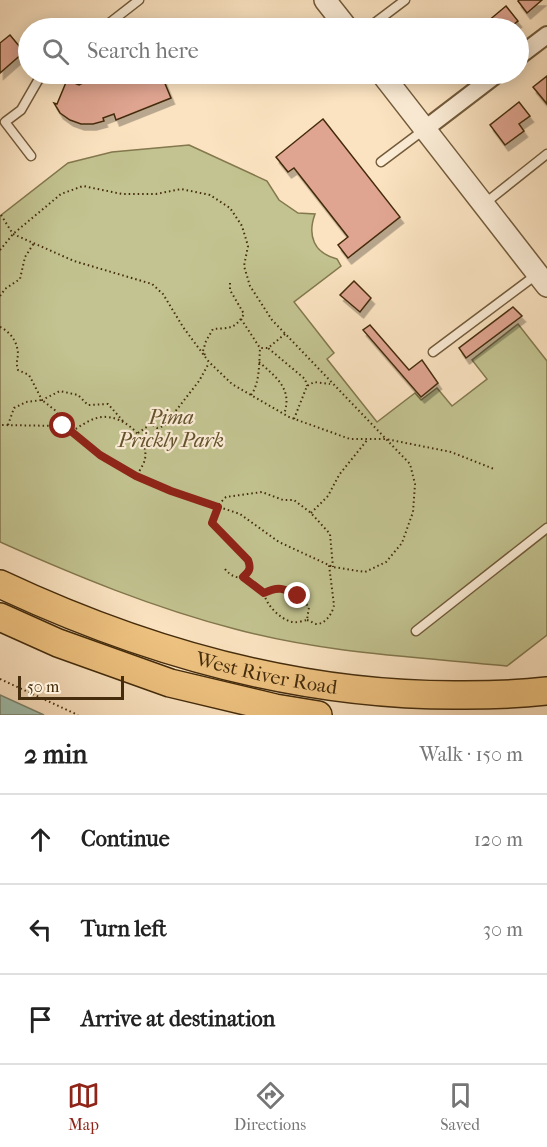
<!DOCTYPE html>
<meta charset="utf-8">
<style>
:root{--surface:#fff;--page:#f6f6f6;--text:#222;--muted:#767676;--line:#e0e0e0;--accent:#8f2418}
body{margin:0;font-family:"IM FELL French Canon",serif;background:var(--page);color:var(--text)}
.scale{position:absolute;left:18px;bottom:15px;width:106px;box-sizing:border-box;padding-left:6px;border:3px solid #442c0c;border-top:0;font-size:16px;line-height:21px;white-space:nowrap;color:#442c0c;-webkit-text-stroke:4px #fcedd7;paint-order:stroke}
.stop{position:absolute;width:18px;height:18px;margin:-14px;border:4px solid #8f2418;border-radius:50%;background:#fff}
.stop.end{background:#8f2418;border-color:#fff;box-shadow:0 2px 6px #0008}
.list{margin:0;padding:0;list-style:none}
h2{display:flex;justify-content:space-between;align-items:center;height:78px;margin:0;padding:0 24px;font-size:26px}
h2 small{font-size:20px;font-weight:400;color:var(--muted)}
.list li{display:grid;grid-template-columns:39px 1fr auto;gap:18px;align-items:center;box-sizing:border-box;height:90px;padding:0 24px;border-top:2px solid var(--line)}
.list b{display:block;font-size:22px;white-space:nowrap}
.list em{font-size:20px;font-style:normal;color:var(--muted)}
.icon{flex:none;width:33px;height:33px;fill:none;stroke:currentColor;stroke-width:2;stroke-linecap:round;stroke-linejoin:round}
.map{position:relative;flex:none;width:547px;height:715px;overflow:hidden}
.search{position:absolute;background:var(--surface);box-shadow:0 3px 15px #0003;left:18px;right:18px;top:18px;height:66px;display:flex;align-items:center;gap:15px;box-sizing:border-box;padding:0 21px;border-radius:33px;color:var(--muted);font-size:22px}
.sheet{height:348px;background:var(--surface)}
nav{display:flex;justify-content:space-around;align-items:center;box-sizing:border-box;height:84px;border-top:2px solid var(--line);background:var(--surface);font-size:16px;color:var(--muted)}
nav a{display:grid;justify-items:center;gap:3px}
nav .on{color:var(--accent)}
.map>svg:first-child{display:block}
</style>
<div class="map">
<svg width="547" height="715" viewBox="0 0 547 715">
<defs>
<filter id="shadow"><feDropShadow dx="3.5" dy="6" stdDeviation="0" flood-color="#0004"/></filter>
</defs>
<rect width="100%" height="100%" fill="#fbe3c1"/>
<filter id="stains"><feTurbulence type="fractalNoise" baseFrequency=".00333" numOctaves="4"/><feColorMatrix values="0 0 0 0 .2 0 0 0 0 .09 0 0 0 0 .02 0 0 0 .5 -.17"/></filter>
<radialGradient id="worn" r=".72"><stop offset=".6" stop-color="#630" stop-opacity="0"/><stop offset="1" stop-color="#630" stop-opacity=".3"/></radialGradient>
<path fill="#c2c390" stroke="#83784e" stroke-width="1.5" d="M189,145l78,36 12,19 19,13 17,1c-8,22 -1,39 22,45l4,7 -47,36 40,51 -7,6 50,63 38,-29 6,7 16,-12 15,18 35,-27 -15,-19 46,-36 29,37v274l-40,31c-91,-9 -184,-13 -272,-37 -81,-21 -159,-53 -235,-87v-326l68,-53 44,-11z"/>
<path fill="#a0bfad" stroke="#7b846d" stroke-width="1.5" d="M0,695l44,20h-44z"/>
<path fill="#e0a591" stroke="#442c0c" stroke-width="1.5" filter="url(#shadow)" d="M519,0h23l-15,13 -9,-12z
M506,6l12,15 -9,7h-28v-1z
M10,35l14,17 -24,21v-30z
M96,74l2,4 10,-4h53l10,24 -55,22 -2,-6 -11,4 1,3 -11,3h-12l-11,-4 -10,-7 -6,-10 3,1 10,-24 12,5 6,-3 -2,-3z
M547,76v28l-14,-17z
M519,102l11,14 -11,8 5,7 -19,14 -15,-20z
M323,119l77,98 -52,41 -10,-13 10,-8 -54,-69 -6,4 -12,-15z
M354,281l17,17 -11,14 -20,-17z
M513,307l9,9 -56,42 -7,-10z
M370,325l39,45 13,-10 16,23 -17,14 -58,-67z"/>
<g fill="none" stroke-linecap="round" stroke-linejoin="round">
<g stroke="#725a39" stroke-width="11">
<path id="service" d="M103,28l36,-28
M368,28l37,-28
M31,156l-26,-34 16,-12 19,-33 4,-3
M381,162l44,-33
M484,204l63,-50
M433,352l103,-77
M416,631l131,-103"/>
</g>
<g stroke="#725a39" stroke-width="20">
<path id="minor" d="M518,57l29,-22
M425,129l72,-55"/>
</g>
<g stroke="#725a39" stroke-width="24">
<path id="tertiary" d="M325,0l22,28
M382,74l165,212"/>
</g>
<g stroke="#442c0c" stroke-width="30">
<g id="primary">
<path id="s1" d="M0,584c145,68 304,113 465,111 28,0 55,-1 82,-4"/>
<path d="M0,617l58,26 112,40 105,25 43,7"/>
</g>
</g>
<path stroke="#442c0c" stroke-width="2" stroke-dasharray="1.5 3" stroke-linecap="butt" d="M1,215l12,19 61,27 78,23 11,10 20,33 26,35 23,22 57,33 61,22h36l65,13 43,17
M0,250l13,-16 48,-40 22,-8 39,8h34l25,-5 29,6 20,13 12,18 6,20 -4,20 6,20 22,34 138,144 5,20 -2,28 -11,31 -16,19 -21,10 -32,-5 -54,-25 -39,-28 -69,-23 -34,-15 -37,-21 -28,-23 -9,-6 -63,-1
M0,296l5,-7 15,-10 5,-22 9,-14
M241,319l19,29h8
M0,327c11,5 18,16 18,28 -1,6 -2,8 0,15l11,5 13,25 18,-9 18,4 10,10 20,-1 15,17
M285,334l-17,14 37,31 2,7
M205,355l-2,-4 3,-10 7,-12c17,-1 22,0 31,-15l-14,-24v-10
M259,362c17,15 34,27 25,52
M251,395c9,-12 8,-32 9,-47
M294,419l13,-33 7,-4 16,2
M8,425l6,-17 12,-6 16,-2 14,11 7,15
M72,431c9,-5 19,-13 30,-14 21,-2 47,20 43,42 -1,5 -6,12 -8,17
M138,433l13,-9 6,4 7,-2 35,-45 10,-18
M311,513l17,-17 11,-21 29,-36
M225,569c12,15 30,9 23,-9l-36,-37 5,-17 9,-9 36,-5 21,8h11l17,13 19,21 3,33
M243,577l21,16c2,12 16,26 28,29 4,1 11,-1 15,-2l2,-13c-9,-9 -22,-23 -36,-19 -3,1 -6,4 -9,5l9,-5
M307,620c4,1 7,4 10,4 9,0 16,-12 17,-19l-5,-40
M0,679l78,36"/>
<use href="#service" stroke="#fcedd7" stroke-width="8"/>
<use href="#minor" stroke="#fcedd7" stroke-width="16"/>
<use href="#tertiary" stroke="#fcedd7" stroke-width="21"/>
<use href="#primary" stroke="#eec280" stroke-width="27"/>
</g>
<g fill="none" stroke-linecap="round" stroke-linejoin="round">
<path stroke="#8f2418" stroke-width="8" d="M63,426l9,6 28,23 36,21 35,15 47,16 -6,16 36,37c3,8 2,11 -5,17l21,16c14,-7 20,-5 34,3"/>
</g>
<g text-anchor="middle" dominant-baseline="central" stroke-width="4.5" stroke-linejoin="round" paint-order="stroke">
<g font-size="20" font-style="italic" fill="#64522d" stroke="#fcedd7">
<text x="171" y="417">Pima<tspan x="171" dy="23">Prickly Park</tspan></text>
</g>
<g font-size="20" fill="#442c0c" stroke="#fcedd7">
<text stroke="none"><textPath href="#s1" startOffset="282">West River Road</textPath></text>
</g>
</g>
<rect width="100%" height="100%" filter="url(#stains)"/>
<rect width="100%" height="100%" fill="url(#worn)"/>
</svg>
<div class="scale">50 m</div>
<div class="stop" style="left:63px;top:426px"></div>
<div class="stop end" style="left:298px;top:596px"></div>
<div class="search"><svg class="icon" aria-label="search" viewBox="0 0 24 24"><circle cx="10" cy="10" r="6"/><path d="M15 15l6 6"/></svg>Search here</div>
</div>
<section class="sheet">
<h2>2 min<small>Walk · 150 m</small></h2>
<ul class="list">
<li><svg class="icon" aria-label="ahead" viewBox="0 0 24 24"><path d="M12 20V5M6 11l6-6 6 6"/></svg><div><b>Continue</b></div><em>120 m</em></li>
<li><svg class="icon" aria-label="left" viewBox="0 0 24 24"><path d="M17 20v-9H6M10 6l-5 5 5 5"/></svg><div><b>Turn left</b></div><em>30 m</em></li>
<li><svg class="icon" aria-label="arrive" viewBox="0 0 24 24"><path d="M6 21V4h12l-3 4 3 4H6"/></svg><div><b>Arrive at destination</b></div></li>
</ul>
</section>
<nav>
<a class="on"><svg class="icon" aria-label="map" viewBox="0 0 24 24"><path d="M3 6l6-2 6 2 6-2v14l-6 2-6-2-6 2zM9 4v14M15 6v14"/></svg>Map</a>
<a><svg class="icon" aria-label="directions" viewBox="0 0 24 24"><path d="M12 3l9 9-9 9-9-9zM9 14v-3h6M13 9l2 2-2 2"/></svg>Directions</a>
<a><svg class="icon" aria-label="saved" viewBox="0 0 24 24"><path d="M7 4h10v16l-5-4-5 4z"/></svg>Saved</a>
</nav>
